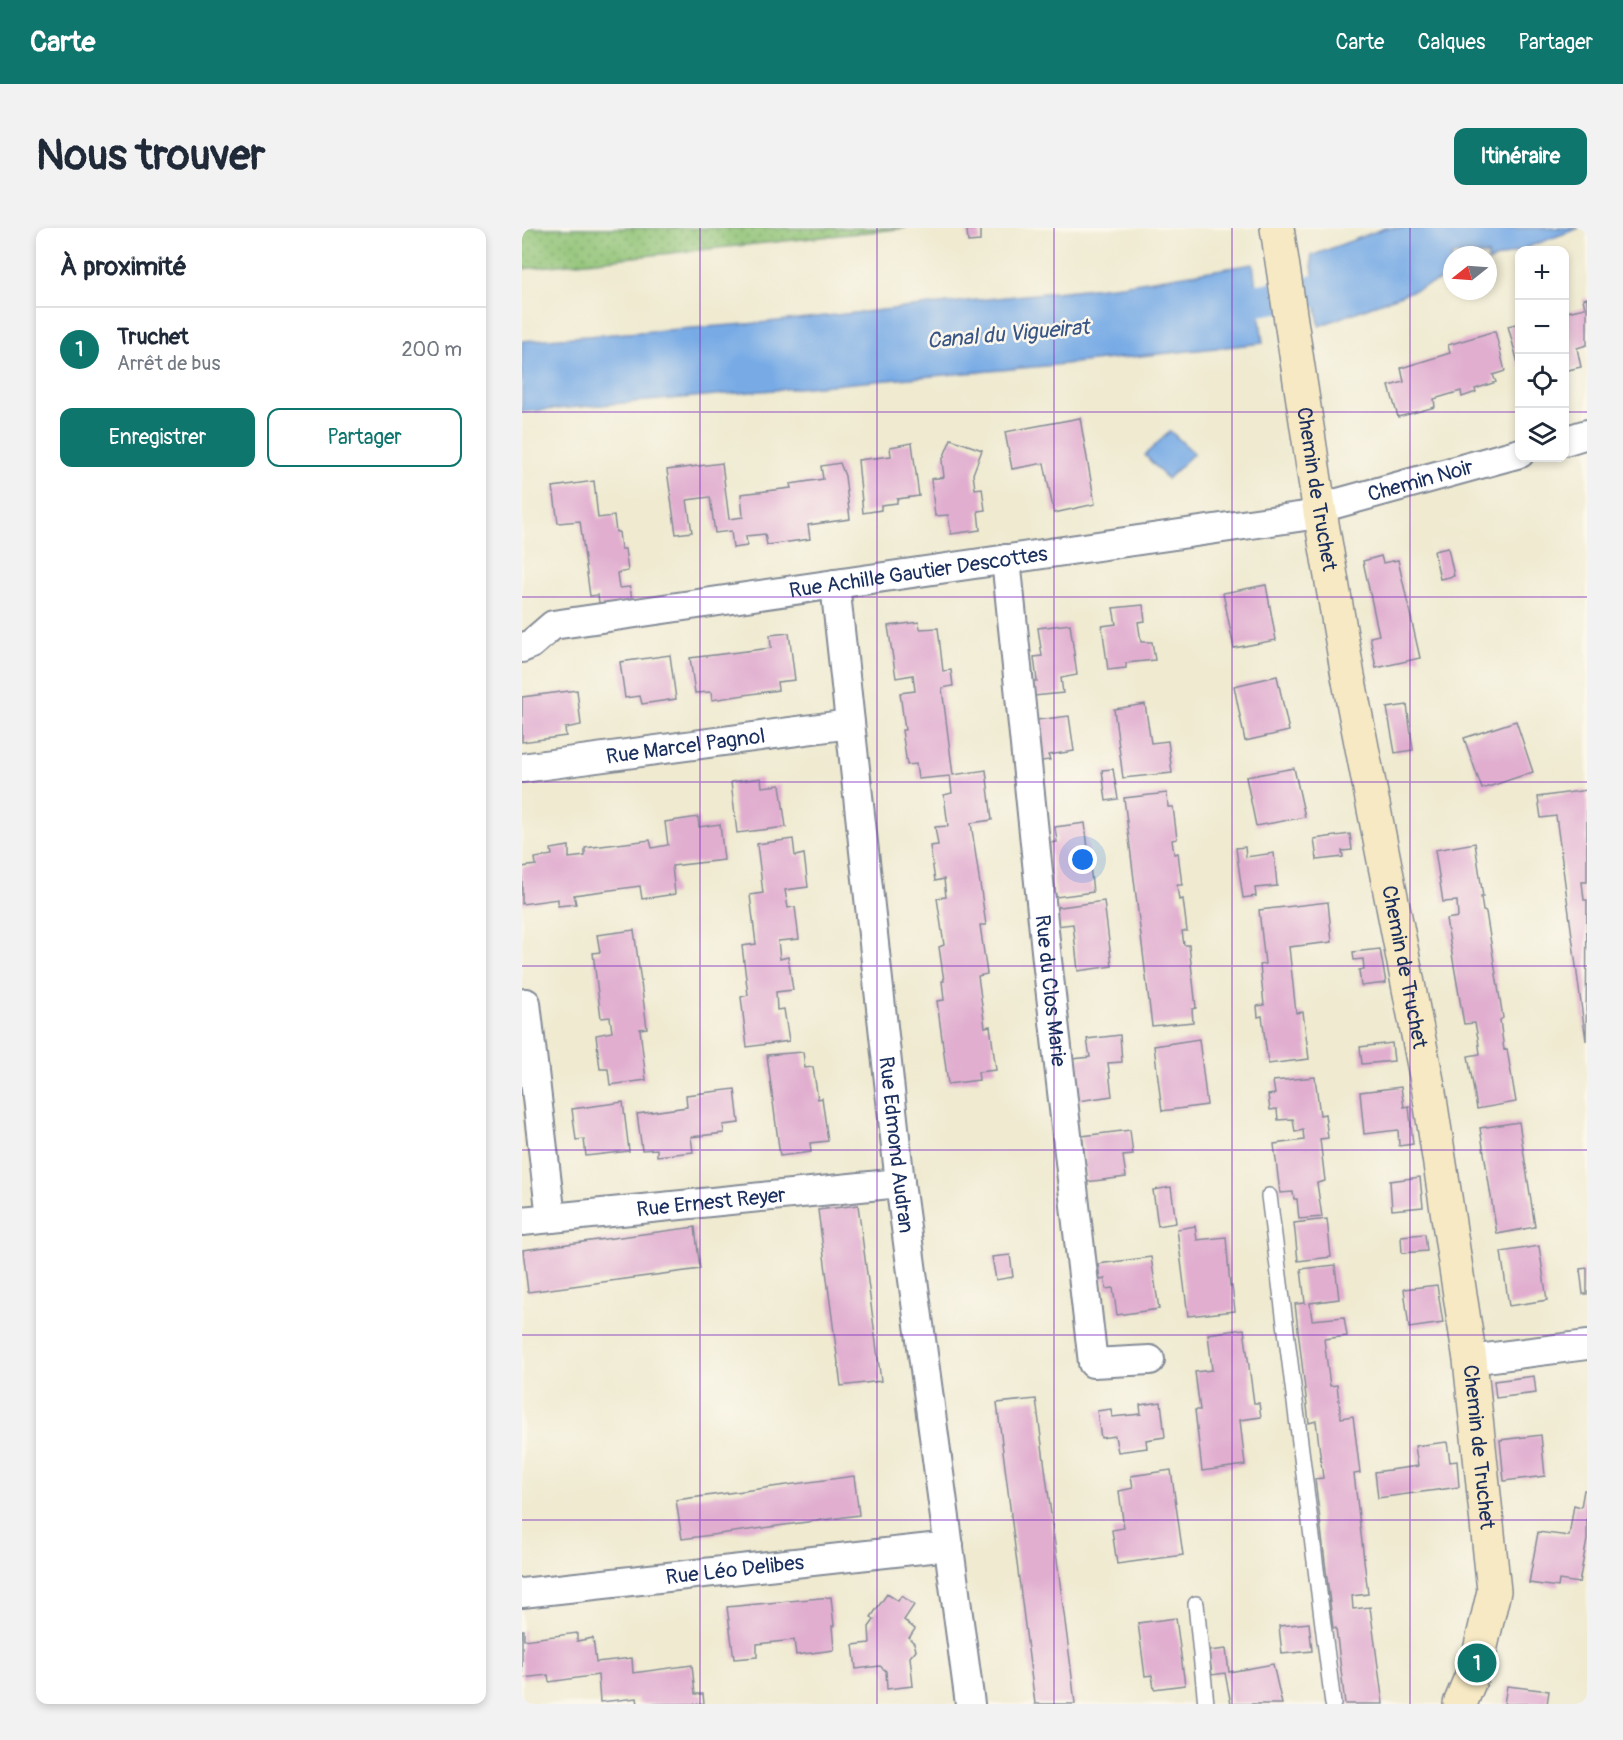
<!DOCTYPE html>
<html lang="fr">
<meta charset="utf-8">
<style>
:root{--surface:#fff;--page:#f2f2f3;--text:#1f2937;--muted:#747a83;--line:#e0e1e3;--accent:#0f766e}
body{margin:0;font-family:Pangolin,sans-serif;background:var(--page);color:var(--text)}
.controls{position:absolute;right:18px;top:18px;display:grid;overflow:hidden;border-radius:12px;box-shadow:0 3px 9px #0003}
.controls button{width:54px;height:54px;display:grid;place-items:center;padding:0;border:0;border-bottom:2px solid var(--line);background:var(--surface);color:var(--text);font:30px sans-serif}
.compass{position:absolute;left:921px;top:18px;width:54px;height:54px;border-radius:50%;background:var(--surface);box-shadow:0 3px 9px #0003;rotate:253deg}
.you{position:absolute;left:561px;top:632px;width:21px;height:21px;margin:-15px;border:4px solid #fff;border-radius:50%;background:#1a73e8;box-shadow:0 0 0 9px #1a73e833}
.badge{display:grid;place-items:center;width:39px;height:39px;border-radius:50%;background:var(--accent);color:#fff;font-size:20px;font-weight:700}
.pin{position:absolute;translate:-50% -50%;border:3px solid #fff;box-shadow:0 2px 6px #0006}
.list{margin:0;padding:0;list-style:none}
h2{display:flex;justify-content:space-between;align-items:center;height:78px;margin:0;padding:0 24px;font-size:26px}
h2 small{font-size:20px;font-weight:400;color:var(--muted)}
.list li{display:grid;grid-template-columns:39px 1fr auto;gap:18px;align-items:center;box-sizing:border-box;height:84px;padding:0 24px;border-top:2px solid var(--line)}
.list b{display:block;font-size:22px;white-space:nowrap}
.list p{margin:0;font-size:20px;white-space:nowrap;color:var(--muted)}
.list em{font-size:20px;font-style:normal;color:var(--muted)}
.actions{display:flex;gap:12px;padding:18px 24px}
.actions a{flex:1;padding:14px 0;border:2px solid var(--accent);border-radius:12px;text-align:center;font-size:21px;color:var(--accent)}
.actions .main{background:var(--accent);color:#fff}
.icon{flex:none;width:33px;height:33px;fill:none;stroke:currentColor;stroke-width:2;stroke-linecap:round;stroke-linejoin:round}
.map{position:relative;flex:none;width:1065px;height:1476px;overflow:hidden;border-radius:12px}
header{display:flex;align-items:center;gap:36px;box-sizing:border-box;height:84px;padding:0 30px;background:var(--accent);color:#fff}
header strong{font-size:28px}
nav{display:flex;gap:33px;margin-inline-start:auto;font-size:21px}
.intro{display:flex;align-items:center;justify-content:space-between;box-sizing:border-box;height:144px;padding:0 36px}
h1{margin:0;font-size:42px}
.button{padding:15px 27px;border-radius:12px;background:var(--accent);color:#fff;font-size:21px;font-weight:700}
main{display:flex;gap:36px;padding:0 36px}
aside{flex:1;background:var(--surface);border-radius:12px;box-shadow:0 3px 9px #0003}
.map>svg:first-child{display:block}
</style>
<header>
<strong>Carte</strong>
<nav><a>Carte</a><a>Calques</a><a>Partager</a></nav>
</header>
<div class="intro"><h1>Nous trouver</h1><a class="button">Itinéraire</a></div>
<main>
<aside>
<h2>À proximité<small></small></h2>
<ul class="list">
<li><span class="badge">1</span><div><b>Truchet</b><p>Arrêt de bus</p></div><em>200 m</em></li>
</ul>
<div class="actions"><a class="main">Enregistrer</a><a>Partager</a></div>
</aside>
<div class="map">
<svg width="1065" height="1476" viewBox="0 0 1065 1476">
<defs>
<pattern id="grass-dots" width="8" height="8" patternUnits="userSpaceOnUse" patternTransform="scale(1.5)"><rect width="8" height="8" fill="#8fc274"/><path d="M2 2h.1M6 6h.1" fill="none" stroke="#749e62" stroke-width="1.8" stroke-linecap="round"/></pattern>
</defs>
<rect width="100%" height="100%" fill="#fbf7ec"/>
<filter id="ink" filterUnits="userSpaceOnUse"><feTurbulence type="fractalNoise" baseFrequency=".0167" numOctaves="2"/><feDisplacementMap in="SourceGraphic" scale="12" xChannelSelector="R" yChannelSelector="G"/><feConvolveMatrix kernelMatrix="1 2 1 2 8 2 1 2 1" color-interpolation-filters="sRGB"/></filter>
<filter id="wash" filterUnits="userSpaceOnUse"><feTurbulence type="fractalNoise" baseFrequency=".008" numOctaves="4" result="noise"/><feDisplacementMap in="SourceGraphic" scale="24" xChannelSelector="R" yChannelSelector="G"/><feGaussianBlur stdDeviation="1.35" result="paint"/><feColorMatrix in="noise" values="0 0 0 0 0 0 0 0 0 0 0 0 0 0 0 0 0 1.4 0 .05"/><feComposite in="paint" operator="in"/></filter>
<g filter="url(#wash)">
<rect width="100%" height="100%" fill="#efead0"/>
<path fill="url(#grass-dots)" stroke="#557869" stroke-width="1.5" d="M0,0h384l-384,41z"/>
<path fill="#78abe5" stroke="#4a6da2" stroke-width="1.5" d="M863,0h194l-91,34v-7h-36v21l-133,50 -8,-70z
M731,36l10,79 -218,23 -523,46v-71l237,-18 363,-38z
M648,203l24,22 -27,26 -22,-24z"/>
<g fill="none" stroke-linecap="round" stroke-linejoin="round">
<path stroke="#78abe5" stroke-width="32" d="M693,79l100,-16 38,-15"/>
</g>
<g id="blocks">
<path fill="#e1aed0" d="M458,1v12l-12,1 -1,-12z
M1065,70v47l-10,3 4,19 -17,4v-60l3,-1v2l18,-4 -2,-9z
M998,95v44h-1l-11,-41z
M973,103l10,40 -12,4 3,7 -21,7 1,3 -14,5 -1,-6 -27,8 1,8 -37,10 -9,-31 15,-4 -3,-14 49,-15 -2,-8z
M558,190l15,86 -41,9 -10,-50 -32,6 -7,-37z
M429,211l31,11 -9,24 2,15 7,-1 3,22 -7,1 2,19 -29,4 -3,-19 -13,1 -4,-37 13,-2 -2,-16z
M390,215l7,53 -22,3v4l-16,2v5l-18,3 -5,-53 33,-4 -1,-9z
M200,235l7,56 14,-2 -2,-23 50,-6 -1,-4 33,-5 -2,-13 19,-3 5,13 5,43 -42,6 2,14 -43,6 -2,-11 -19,2 1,10 -14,2 -2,-17 -16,2 -5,-36 -23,3 5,32 -16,2 -9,-64z
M72,253l4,37 16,-2 2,16h3l2,17h4l3,22 -11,2 2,15 11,-1 3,19 -33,4 -2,-15 -8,1 -10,-75 -22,2 -5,-36z
M926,320l6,28 -14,3 -6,-28z
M859,328l2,7 15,-3 22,98 -44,10 -6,-31 9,-2 -16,-74z
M744,357l10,55 -42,8 -11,-55z
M621,377l2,16 -7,1 3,20h11l3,18 -29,3v5l-18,2 -6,-44 14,-2 -3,-16z
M397,394l1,7 18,-1 5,43 8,-1 2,16 -11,2 11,87 33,-5 6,50 -21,3 15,102h-6l7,49 -9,2 7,51 5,-1 6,44 -18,2 1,8 -31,4 -11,-83 7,-1 -2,-19h2l-5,-34 5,-2 -7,-47 9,-1 -2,-18 -9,2 -5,-35 8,-1 -3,-18 13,-1 -4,-31 8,-2 -2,-17 -32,3 -2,-15 -9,1 -5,-35h3l-5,-37 15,-2 -2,-16 -17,3 -8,-52z
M548,396l7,51 -16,3 2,15 -29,3 -2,-15h5l-3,-24 8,-1 -4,-28z
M267,405l6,47 -18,2 1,8 -66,10 -1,-8 -16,1 -5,-35 81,-10 -1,-13z
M148,427l6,44 -34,5 -2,-8 -15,2 -5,-36z
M755,448l12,55 -44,10 -11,-55z
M55,462l4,35 -16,3 1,8 -44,6v-45z
M623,476l6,39 17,-2 4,32 -49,5 -9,-69z
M885,477l6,45 -18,3 -8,-45z
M547,488l5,35 -26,4 2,5 -16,2 -5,-41z
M994,493l17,51 -51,17 -18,-51z
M772,540l11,49 -49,9 -10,-49z
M591,541l5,30 -12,2 -4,-31z
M239,550l1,9 18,-2 6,42 -49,6 -6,-51z
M1065,562v92h-5l2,18h3l-1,141 -30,-225 -15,2 -3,-21z
M645,565l1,14h5l4,32 -5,1 2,14 4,-1 4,32h-5l2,15 4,-1 4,32h-5l2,14h5l7,63 -4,1 1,13 -41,4 -28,-228z
M176,589l1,10 21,-3 4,36 -52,6 3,28 -33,5 -2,-13 -66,9 2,9 -18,2v-7l-36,5v-37l14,-2 -1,-7 17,-3 -1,-6 18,-3v12l16,-2v-8l65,-8 2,8 16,-3 -3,-23z
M563,595l8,69 -37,5 -7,-54 8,-1 -2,-15z
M828,606l2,16 -10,1 1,6 -26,3 -3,-21z
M271,611l2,17 9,-2 4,33 -23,3 3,18 7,-1 4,32 -21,2 2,18 8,-2 5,33 -17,2 1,18 7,-1 5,32 -42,6 -6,-50 7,-2 -6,-49 14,-2 -6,-49 13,-2 -6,-49z
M953,615l8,54h-2l2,14 3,1 17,106 -3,2 4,30 3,-1 9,53 -39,7 -9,-53 12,-2 -2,-16 -3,-15 -11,1 -18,-105 12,-2 -1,-16 -14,1 -8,-52z
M723,619l1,10 28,-4 3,33 -22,2 1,8 -13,2 -7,-50z
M582,673l8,65 -34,5 -5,-47 -17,2 -3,-18z
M806,674l4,40 -43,5 7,66 7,-1 6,47 -41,5 -6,-48 -4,1 -1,-11 7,-1 -4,-40 5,-1 -6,-54z
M112,702l13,98 -7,1 6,51 -36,5 -2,-16h-8l-4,-34 16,-3 -2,-15 -9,1 -8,-65 7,-1 -3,-17z
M858,721l6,34 -25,3 -2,-16 5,-1 -1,-10 -9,1 -1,-8z
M598,807l2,27 -14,1 4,33 -34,5 -5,-42 17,-2 -3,-18z
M677,811l8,66 -45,6 -8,-65z
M870,815l2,18 -32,3 -2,-17z
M281,824l2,16 8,-1 5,32 4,-1 6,43 -18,2 1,9 -31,4 -13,-101z
M793,849l5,38 5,-1 3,24 -8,1 5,42 -8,2 5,34 -23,2 -2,-20h-3l-1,-7 -13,1 -6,-49 30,-4 -1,-10 -8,2 -2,-13 -15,1 -1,-11 -7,1 -2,-15 7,-1 -2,-13z
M879,859l3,20 5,-1 4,38 -14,2 -1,-16 -34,4 -4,-42z
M213,861l4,34 -16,2 1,8 -33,4 2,15 -36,4v-7l-15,1 -5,-36 50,-7 -1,-12z
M101,874l6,49 -43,5 -2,-17 -8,1 -4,-31z
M997,894l16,105 -38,7 -17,-106z
M608,902l3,25 -10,1 3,21 -40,5 -4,-46z
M898,949l3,30 -31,3 -2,-29z
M649,959l5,36 -18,3 -5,-36z
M336,977l23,176 -40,5 -23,-176z
M805,991l4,38 -33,4 -4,-38z
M673,998l2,14 29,-3 4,49h2l3,25 -47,5 -11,-87z
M173,999l5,42 -172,23 -5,-42z
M903,1006l2,17 -25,2 -1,-17z
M1017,1018l8,54 -38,6 -8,-54z
M488,1027l3,22 -17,3 -4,-23z
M629,1029l8,52 -42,6 -4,-27 -7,1 -1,-10 -5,1 -2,-16z
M813,1037l4,34 -29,4 2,17 32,-3 3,19 -23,3 6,47 7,-1 4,33 12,-2 7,57 -6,1 14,120 -16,2 1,13 17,-2 13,97h-38l-9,-76h-3l-18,-149 8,-1 -7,-57 -7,2 -14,-119 10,-1 -4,-34z
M1065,1040v26h-4l-3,-25z
M915,1057l6,38 -34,5 -5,-39z
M722,1101l10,74h5l2,14 -21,3 5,45 -43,6 -7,-61h5l-5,-38 17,-2 -4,-36z
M1012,1148l2,17 -40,5 -2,-17z
M514,1171l34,261 5,44h-40l-16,-125 -22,-176z
M639,1174l4,35 -19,3 1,8 -29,4 -3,-16 -14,2 -4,-27 14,-2 1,8 29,-3 -1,-9z
M1019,1207l4,41 -41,5 -4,-41z
M925,1214l3,20 7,-1 2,26 -81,11 -3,-26 43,-6 -3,-20z
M649,1242l12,85 -66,9 -5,-34 12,-2 -5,-37 14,-3 -2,-12z
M332,1248l5,39 -177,24 -6,-39z
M1062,1262h3v50l-8,43 -20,-3 -1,7 -29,-4 9,-51 31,4 5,-31 7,2z
M365,1366l11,7 3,-5 13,9 -10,15 11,9 -6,9 5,5 2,7 -6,7 3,29 -26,3 -1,-18 -6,-5 -24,3 -3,-24 17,-2 -1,-16 5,-7 -3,-3z
M309,1369l3,29h-2l2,24 -38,5 -2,-15 -37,4v13l-23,2 -7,-52z
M654,1390l9,67 -31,4 -2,-14 -7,1 -7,-53z
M787,1395l3,28 -30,3 -3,-28z
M0,1402h2v10l53,-7v8l16,-3 3,24 36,-4 1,15 59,-8 3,29h8l1,10h-66l-1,-6 -37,4 -2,-27 -49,7 -1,-7 -26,3z
M704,1421l3,23 44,-8 9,40h-51l-6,-31 -13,2 -3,-24z
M985,1458l42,5 -2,13h-43z"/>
</g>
</g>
<g filter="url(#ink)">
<use href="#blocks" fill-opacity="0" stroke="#858c97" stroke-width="1.5"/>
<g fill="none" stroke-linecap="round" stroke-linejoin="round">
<g stroke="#858c97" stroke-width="18">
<path id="lane" d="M747,968l64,508
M674,1376l10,100"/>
</g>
<g stroke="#858c97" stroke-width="32">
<g id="street">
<path d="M1042,213l23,-7"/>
<path id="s1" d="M484,331l41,401 46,403 57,-3"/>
<path id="s2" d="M313,356l65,599 70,521"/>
<path id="s3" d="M0,420l9,-4 22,-19 752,-109 15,-8 200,-55"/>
<path id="s4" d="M0,540l328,-44"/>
<path d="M4,775l25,215"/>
<path id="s5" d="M0,993l378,-38"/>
<path d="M948,1132l117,-15"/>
<path id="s6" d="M0,1365l427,-47"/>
</g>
</g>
<g stroke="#858c97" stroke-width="36">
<g id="secondary">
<path id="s7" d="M755,0l41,272 30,176 80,410 42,274 24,231 -17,72 -17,41"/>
</g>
</g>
<use href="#lane" stroke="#fff" stroke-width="15"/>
<use href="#street" stroke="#fff" stroke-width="28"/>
<use href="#secondary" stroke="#f7e9c3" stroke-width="33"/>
</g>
</g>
<path fill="none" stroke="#7b2cbf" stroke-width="1.5" stroke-opacity="0.55" d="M178,0v1476M355,0v1476M532,0v1476M710,0v1476M888,0v1476M0,184h998M1042,184h23M0,369h1065M0,554h1065M0,738h1065M0,922h1065M0,1107h1065M0,1292h1065"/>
<g text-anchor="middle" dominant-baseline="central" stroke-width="5" stroke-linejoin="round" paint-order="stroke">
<g font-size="21" fill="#1b2f5e" stroke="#fbf7ec">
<text stroke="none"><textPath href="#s3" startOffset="920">Chemin Noir</textPath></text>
<text stroke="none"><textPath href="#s7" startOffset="264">Chemin de Truchet</textPath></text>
<text stroke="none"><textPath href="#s3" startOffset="408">Rue Achille Gautier Descottes</textPath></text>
<text stroke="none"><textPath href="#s4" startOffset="165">Rue Marcel Pagnol</textPath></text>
<text stroke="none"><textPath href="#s7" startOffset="750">Chemin de Truchet</textPath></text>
<text stroke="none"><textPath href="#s1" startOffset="434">Rue du Clos Marie</textPath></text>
<text stroke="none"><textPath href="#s2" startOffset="564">Rue Edmond Audran</textPath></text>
<text stroke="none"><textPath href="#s5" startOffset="190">Rue Ernest Reyer</textPath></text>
<text stroke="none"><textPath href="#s7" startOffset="1236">Chemin de Truchet</textPath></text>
<text stroke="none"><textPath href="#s6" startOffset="214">Rue Léo Delibes</textPath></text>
</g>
<g font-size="22" font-style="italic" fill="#375486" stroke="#fbf7ec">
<text transform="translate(486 106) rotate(-5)">Canal du Vigueirat</text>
</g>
</g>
</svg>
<div class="controls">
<button>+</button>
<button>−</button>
<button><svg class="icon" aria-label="locate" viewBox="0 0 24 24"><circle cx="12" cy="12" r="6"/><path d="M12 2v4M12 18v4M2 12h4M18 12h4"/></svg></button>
<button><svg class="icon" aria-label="layers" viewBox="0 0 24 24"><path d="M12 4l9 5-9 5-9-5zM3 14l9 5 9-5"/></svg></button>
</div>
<svg class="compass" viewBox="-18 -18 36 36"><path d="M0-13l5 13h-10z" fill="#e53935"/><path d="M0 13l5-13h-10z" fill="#747a83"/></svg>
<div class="you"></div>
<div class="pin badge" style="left:955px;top:1435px">1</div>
</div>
</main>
